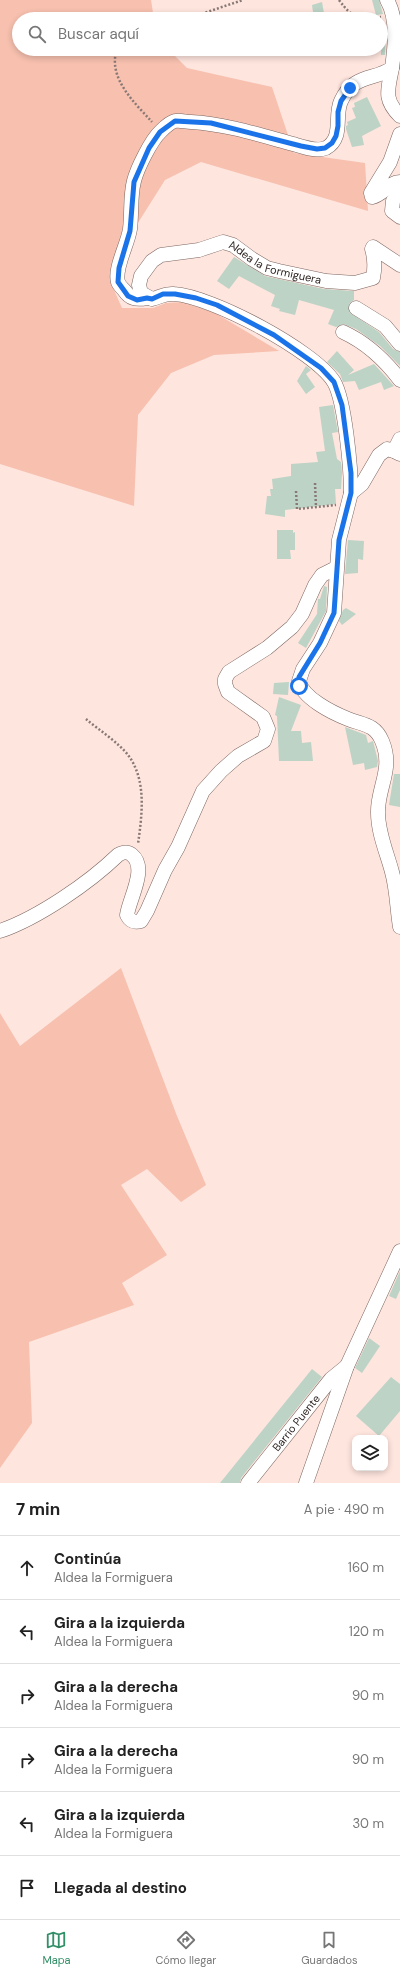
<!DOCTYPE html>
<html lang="es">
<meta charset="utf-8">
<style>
:root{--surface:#fff;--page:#f2f2f2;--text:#222;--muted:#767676;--line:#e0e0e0;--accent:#338f67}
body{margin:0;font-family:"DM Sans",sans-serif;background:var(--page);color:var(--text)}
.controls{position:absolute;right:12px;bottom:12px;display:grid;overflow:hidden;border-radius:8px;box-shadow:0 2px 6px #0003}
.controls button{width:36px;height:36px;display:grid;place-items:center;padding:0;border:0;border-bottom:1px solid var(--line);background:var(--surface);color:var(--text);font:20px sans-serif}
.stop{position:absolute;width:12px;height:12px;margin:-9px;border:3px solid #1a73e8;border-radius:50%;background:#fff}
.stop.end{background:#1a73e8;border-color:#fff;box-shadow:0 1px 4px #0008}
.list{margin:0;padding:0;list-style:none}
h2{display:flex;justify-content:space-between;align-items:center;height:52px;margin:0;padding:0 16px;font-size:17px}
h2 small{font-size:13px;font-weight:400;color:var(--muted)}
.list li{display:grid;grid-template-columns:26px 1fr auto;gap:12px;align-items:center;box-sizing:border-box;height:64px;padding:0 16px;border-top:1px solid var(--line)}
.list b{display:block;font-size:15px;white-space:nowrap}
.list p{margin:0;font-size:13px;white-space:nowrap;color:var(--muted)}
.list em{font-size:13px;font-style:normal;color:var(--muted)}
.icon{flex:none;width:22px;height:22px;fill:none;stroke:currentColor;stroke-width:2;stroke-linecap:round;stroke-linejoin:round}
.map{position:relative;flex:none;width:400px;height:1483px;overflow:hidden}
.search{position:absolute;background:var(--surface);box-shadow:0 2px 6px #0003;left:12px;right:12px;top:12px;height:44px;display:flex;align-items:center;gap:10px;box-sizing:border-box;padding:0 14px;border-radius:22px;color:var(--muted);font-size:15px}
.sheet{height:436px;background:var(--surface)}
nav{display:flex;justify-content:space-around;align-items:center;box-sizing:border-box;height:56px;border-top:1px solid var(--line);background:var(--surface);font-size:11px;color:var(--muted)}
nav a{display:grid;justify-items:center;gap:2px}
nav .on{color:var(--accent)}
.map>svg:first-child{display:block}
</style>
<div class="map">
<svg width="400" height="1483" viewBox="0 0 400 1483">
<rect width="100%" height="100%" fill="#fee5de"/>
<path fill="#f7c0af" d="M0,0h151l3,19h-135v30h149l19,19 85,19 22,66 71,10 3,48 -167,-49 -36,18 -36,57 -19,44 12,27h31l13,-5 17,-1 32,11 64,38 -65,4 -43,18 -33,42 -4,91 -134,-42z
M121,968l56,148 29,69 -25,17 -34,-33 -26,16 46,70 -45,28 12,22 -105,37 3,81 -32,45v-455l20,33z"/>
<path fill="#bdd3c6" d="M372,0h7l4,14 -7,1z
M322,2l3,17h-11l-2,-14z
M381,23h4l1,2 -1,30h-4z
M367,97l14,29 -19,10 2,9 -12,2 -6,-18v-3l2,-1 -1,-3 9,-4 -4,-10 3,-1 -1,-4z
M234,257l31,19 59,13 30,2v9l-5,4v8l30,20 14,17 7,3v14l-20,-20 -24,-17 -13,-5 -7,3 -8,-3 6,-14 -35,-10 -4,15 -16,-4 1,-2 -9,-3 4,-11 -36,-19 -10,13 -12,-8z
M337,351l17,19 -6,5 26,-11 20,22 -10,4 -3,-8 -22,8 -4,-9 -12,1 -3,-8 -13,-12z
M306,366l5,4 -5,4 9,13 -9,7 -9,-13z
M333,405l5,27 -6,1 5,26 4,3 1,11 -1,16h-6l1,15 -51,6v7l-20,-3 2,-18h4l-1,-7h3l-1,-10 19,-3v-12l27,-2 -2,-10 9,-1 -6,-44z
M277,530h16v3l2,-1v18h-5l1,9h-14z
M348,540l16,1 -1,19 -5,-1v14l-13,1z
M324,586l3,1 -1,24 -20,37 -8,-5 19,-29 1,-15h2z
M346,608l10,6 -14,11 -3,-4 4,-11z
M289,682l-1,13 -15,-1 1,-11z
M279,697l22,8 -10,26h10l1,12 9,-1 2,19h-34l-2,-45 -2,-1z
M345,727l21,8 2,8 5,-2 5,20 -1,6 -12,3 -1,-7 -11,2z
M394,774h6v33l-11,-2z
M400,1271v19l-4,9 -7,-3z
M369,1338l11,8 -18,27 -7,-5z
M312,1369l10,8 -81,101 -1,5h-20z
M391,1377l9,7v27l-21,25 -23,-20z"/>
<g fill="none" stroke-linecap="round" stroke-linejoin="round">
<g stroke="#7c6660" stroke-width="15">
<g id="minor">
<path d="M392,68c-4,22 -9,31 8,48"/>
<path d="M400,134l-10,28 -19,31 1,4c11,-2 17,-15 28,-15"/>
<path d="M400,189l-7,12 -1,10 8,6"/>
<path d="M147,298c-11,2 -17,1 -23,-8 -2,-2 -5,-5 -6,-8 -4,-14 10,-38 12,-53 2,-15 0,-33 4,-48 3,-12 17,-41 27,-50 3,-3 10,-9 14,-10 5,-1 11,1 16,1 35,2 69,13 102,22 10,3 24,8 33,4 18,-10 8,-32 15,-47 13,-28 33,-20 51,-33 3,-22 6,-49 -5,-68"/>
<path d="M356,308l29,18 15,18"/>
<path d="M343,332c24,11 41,27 57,48"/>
<path d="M394,451l6,-12"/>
<path d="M400,454l-6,-3 -7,-2 -8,6 -17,29 -11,9 -12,47 -5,73 -14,30 -17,26 -4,12c3,17 34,32 49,38 15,6 27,5 34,22 12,28 -5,47 -4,72 0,20 9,40 14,59 5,18 5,37 8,55"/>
<path id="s1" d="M351,493c0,-24 -6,-92 -17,-111 -19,-31 -123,-86 -160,-88 -10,-1 -13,3 -22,5l-11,-6 -2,-8 2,-9 11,-15 9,-6 38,-5 24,-8 10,3 19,14 15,9 12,3 47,10 29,2 18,-5c2,-10 2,-19 -1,-29l1,-2 27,18"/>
<path d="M0,931c38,-13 89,-48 118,-76 5,-3 9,-4 14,0 16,13 -3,44 -5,60 3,6 7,8 14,6l6,-10 18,-41 13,-23 25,-56 18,-20 17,-15 26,-15 4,-12 -5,-12 -35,-25 -3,-8v-5l4,-7 38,-24 25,-21 10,-13 13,-29 7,-10 14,-7"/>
<path id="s2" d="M248,1483l83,-104 16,-13"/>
<path d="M306,1483l41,-117 53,-115"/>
</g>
</g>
<path stroke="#897975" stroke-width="2.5" stroke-dasharray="2 2" stroke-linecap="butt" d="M339,0c14,19 19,19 42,17
M191,19l7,-4 45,-15
M117,49c-10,29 18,54 35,73
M315,483l1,24
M296,491l1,18 39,-4
M86,719c13,11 33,24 42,36 19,25 14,60 10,89"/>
<use href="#minor" stroke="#fff" stroke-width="14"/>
</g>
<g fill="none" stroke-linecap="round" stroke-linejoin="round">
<path stroke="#1a73e8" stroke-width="5" d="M299,686v-9l21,-34 14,-30 5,-73 12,-47v-20l-9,-68 -8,-23 -13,-14 -47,-33 -57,-30 -21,-7 -21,-4h-12l-11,5 -5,-1 -10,2 -9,-4 -10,-14 1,-14 11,-37 4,-49 15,-34 11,-16 15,-11 36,2 90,23 16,3 8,-1 7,-5 4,-7 2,-10v-14l3,-11 9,-13"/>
</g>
<g text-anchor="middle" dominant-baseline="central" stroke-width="3.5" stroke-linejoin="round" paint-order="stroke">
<g font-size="11" fill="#281f1d" stroke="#fee5de">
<text stroke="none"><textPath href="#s1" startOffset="501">Aldea la Formiguera</textPath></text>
<text stroke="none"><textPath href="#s2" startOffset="77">Barrio Puente</textPath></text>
</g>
</g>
</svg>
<div class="controls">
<button><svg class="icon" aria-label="layers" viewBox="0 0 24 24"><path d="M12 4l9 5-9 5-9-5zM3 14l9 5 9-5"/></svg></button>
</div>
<div class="stop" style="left:299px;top:686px"></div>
<div class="stop end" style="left:350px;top:88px"></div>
<div class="search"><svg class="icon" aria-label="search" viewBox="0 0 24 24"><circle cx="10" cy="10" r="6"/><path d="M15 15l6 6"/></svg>Buscar aquí</div>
</div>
<section class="sheet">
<h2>7 min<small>A pie · 490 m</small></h2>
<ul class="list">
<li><svg class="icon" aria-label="ahead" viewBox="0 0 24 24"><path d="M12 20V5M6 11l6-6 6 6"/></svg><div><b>Continúa</b><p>Aldea la Formiguera</p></div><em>160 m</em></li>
<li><svg class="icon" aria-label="left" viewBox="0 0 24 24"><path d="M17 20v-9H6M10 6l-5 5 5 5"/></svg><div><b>Gira a la izquierda</b><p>Aldea la Formiguera</p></div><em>120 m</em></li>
<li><svg class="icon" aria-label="right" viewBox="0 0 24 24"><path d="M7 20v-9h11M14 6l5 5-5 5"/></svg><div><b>Gira a la derecha</b><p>Aldea la Formiguera</p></div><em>90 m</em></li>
<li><svg class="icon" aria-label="right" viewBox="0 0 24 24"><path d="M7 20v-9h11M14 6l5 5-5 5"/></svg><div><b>Gira a la derecha</b><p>Aldea la Formiguera</p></div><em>90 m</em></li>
<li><svg class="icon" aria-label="left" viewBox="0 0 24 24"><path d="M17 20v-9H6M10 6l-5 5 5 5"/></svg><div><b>Gira a la izquierda</b><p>Aldea la Formiguera</p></div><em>30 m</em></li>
<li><svg class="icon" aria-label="arrive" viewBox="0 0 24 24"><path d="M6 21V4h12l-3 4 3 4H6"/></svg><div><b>Llegada al destino</b></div></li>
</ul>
</section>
<nav>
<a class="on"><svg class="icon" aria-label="map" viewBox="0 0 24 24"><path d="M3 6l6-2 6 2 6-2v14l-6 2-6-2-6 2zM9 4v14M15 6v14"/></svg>Mapa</a>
<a><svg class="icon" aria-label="directions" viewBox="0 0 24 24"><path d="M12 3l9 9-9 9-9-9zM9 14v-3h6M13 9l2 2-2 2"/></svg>Cómo llegar</a>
<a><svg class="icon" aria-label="saved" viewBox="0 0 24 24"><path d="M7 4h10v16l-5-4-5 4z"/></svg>Guardados</a>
</nav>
